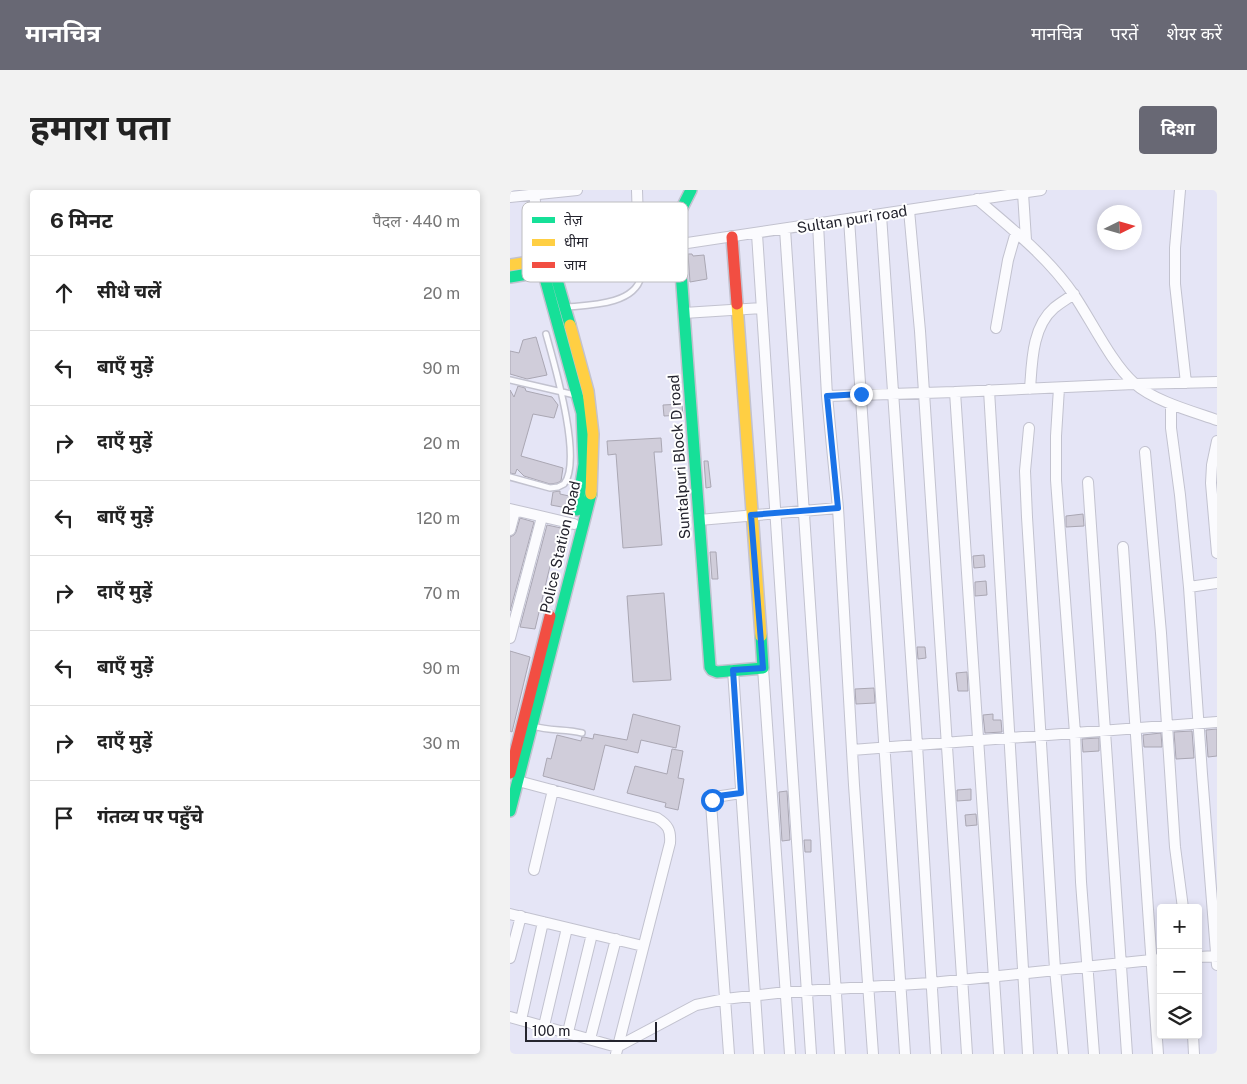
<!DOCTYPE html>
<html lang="hi">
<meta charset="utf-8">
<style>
:root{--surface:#fff;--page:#f2f2f2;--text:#222;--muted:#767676;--line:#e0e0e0;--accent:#686874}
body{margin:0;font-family:"Public Sans","Noto Sans Devanagari",sans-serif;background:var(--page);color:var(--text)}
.controls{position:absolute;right:15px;bottom:15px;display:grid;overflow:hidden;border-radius:5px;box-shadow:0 2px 8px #0003}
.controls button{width:45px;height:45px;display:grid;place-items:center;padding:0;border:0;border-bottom:1px solid var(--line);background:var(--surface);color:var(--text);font:25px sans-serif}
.compass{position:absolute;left:587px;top:15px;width:45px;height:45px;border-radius:50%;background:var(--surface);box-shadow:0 2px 8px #0003;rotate:85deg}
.scale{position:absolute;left:15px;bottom:12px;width:132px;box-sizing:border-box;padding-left:5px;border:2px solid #24242e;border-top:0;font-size:14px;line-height:18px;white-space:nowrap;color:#24242e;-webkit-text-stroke:4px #fff;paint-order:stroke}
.stop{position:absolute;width:15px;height:15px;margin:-11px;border:4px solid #1a73e8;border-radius:50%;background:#fff}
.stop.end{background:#1a73e8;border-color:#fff;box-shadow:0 1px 5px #0008}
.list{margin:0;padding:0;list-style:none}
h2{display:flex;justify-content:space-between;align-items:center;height:65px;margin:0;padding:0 20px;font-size:21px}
h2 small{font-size:16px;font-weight:400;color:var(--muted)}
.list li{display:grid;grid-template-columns:32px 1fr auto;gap:15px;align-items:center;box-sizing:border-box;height:75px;padding:0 20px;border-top:1px solid var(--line)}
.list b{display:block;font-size:19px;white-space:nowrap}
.list em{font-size:16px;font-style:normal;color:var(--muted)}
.icon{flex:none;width:28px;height:28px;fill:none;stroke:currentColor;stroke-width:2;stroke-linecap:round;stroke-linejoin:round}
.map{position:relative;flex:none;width:707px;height:864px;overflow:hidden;border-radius:5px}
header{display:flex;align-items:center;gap:30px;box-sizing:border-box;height:70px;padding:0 25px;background:var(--accent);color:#fff}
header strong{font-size:24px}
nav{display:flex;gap:28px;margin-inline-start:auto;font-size:18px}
.intro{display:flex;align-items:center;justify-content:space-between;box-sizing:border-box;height:120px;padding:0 30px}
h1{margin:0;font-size:35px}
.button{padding:12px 22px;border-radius:5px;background:var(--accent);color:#fff;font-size:18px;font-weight:700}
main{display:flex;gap:30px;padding:0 30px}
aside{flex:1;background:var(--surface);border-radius:5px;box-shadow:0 2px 8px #0003}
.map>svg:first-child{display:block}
</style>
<header>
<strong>मानचित्र</strong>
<nav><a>मानचित्र</a><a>परतें</a><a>शेयर करें</a></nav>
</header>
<div class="intro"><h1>हमारा पता</h1><a class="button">दिशा</a></div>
<main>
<aside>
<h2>6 मिनट<small>पैदल · 440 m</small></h2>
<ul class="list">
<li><svg class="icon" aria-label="ahead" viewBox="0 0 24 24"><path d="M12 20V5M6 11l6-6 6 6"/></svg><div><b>सीधे चलें</b></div><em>20 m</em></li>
<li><svg class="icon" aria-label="left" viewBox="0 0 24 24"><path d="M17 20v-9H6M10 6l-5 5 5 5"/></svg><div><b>बाएँ मुड़ें</b></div><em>90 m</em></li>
<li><svg class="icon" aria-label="right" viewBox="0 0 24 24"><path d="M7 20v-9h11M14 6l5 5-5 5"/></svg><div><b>दाएँ मुड़ें</b></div><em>20 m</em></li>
<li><svg class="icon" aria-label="left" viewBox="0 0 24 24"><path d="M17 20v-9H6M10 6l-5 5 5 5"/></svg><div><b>बाएँ मुड़ें</b></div><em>120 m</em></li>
<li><svg class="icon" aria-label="right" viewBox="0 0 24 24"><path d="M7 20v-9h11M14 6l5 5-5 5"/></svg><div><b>दाएँ मुड़ें</b></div><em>70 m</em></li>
<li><svg class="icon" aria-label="left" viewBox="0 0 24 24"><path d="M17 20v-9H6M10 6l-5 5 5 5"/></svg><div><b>बाएँ मुड़ें</b></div><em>90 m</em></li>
<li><svg class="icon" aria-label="right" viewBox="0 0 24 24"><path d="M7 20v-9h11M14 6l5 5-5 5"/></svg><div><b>दाएँ मुड़ें</b></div><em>30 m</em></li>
<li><svg class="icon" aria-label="arrive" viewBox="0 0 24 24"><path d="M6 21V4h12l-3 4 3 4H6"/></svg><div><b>गंतव्य पर पहुँचे</b></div></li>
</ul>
</aside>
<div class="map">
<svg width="707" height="864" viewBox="0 0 707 864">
<rect width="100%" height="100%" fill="#e5e5f6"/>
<path fill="#d0cdda" stroke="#aaa7b3" d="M178,64h4l1,2 11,-1 3,24 -17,3z
M26,147l11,38 -20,4 -17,-5v-23l9,2 4,-13z
M8,196l7,2 1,3 26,6 6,8 -4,13 -21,-4 -12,42 42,12 -2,13 -4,2 -7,1 -26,-8 -7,-7 -2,5 -5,-1v-83l4,7z
M172,214l1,11 -19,1 -1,-11z
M151,248l1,14h-8l8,93 -39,3 -7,-94 -8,1 -1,-14z
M194,271h4l3,26 -5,1z
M50,301v3l9,2 -2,12 -16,-3 2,-13z
M573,324l1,12 -18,1v-11z
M10,328l14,4 -24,89v-74l4,-2 2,-3z
M37,335l14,3 -8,35 -2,-1 -16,67 -15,-2z
M200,362h6l2,27h-6z
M474,365l1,12 -11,1 -1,-12z
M476,391l1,14 -12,1v-14z
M154,403l7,87 -38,2 -6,-86z
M407,457h8l1,11 -8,1z
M0,461l20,6 -18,75 -2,-1z
M457,482l1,19h-10l-2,-18z
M364,498l1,15 -19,1 -1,-15z
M123,524l47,12 -4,22 -35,-8 -3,13 -33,-8 -11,45 -51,-14 4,-18 4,1 6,-24 24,6 1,-4h2l9,2 1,-5 33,6z
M483,524v6h8l1,12 -17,1 -2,-18z
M707,539v27l-9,1 -2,-27z
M682,541l2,27 -18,1 -2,-27z
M651,543l1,14h-18l-1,-12z
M589,548v13l-16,1 -1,-13z
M162,559l11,2 -5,27 6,1 -6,31 -13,-3 1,-4 -39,-10 8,-27 32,8z
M461,599v11l-14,1v-11z
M277,601l3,49 -8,1 -3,-49z
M466,624l1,11 -11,1 -1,-11z
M294,650h7v12h-6z"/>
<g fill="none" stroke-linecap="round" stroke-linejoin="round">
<g stroke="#c2c2cf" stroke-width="8">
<path id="lane" d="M57,117c22,-2 67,-2 74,-30 2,-7 -1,-16 -1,-23
M0,190l65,15
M0,287l40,11 8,-1 6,-3c19,-24 -10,-121 -18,-150
M23,536c16,5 32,3 49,7"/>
</g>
<g stroke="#c2c2cf" stroke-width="12">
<path id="street" d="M24,0l6,70
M127,0l2,63
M670,0l-5,58v36l11,99
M513,3l3,47
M0,7l67,-7
M467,9c35,30 71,58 97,96 17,25 38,69 60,88 20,18 57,28 83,37
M399,20l11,121 47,723
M371,25l36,530 19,309
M339,29l56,835
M308,34l9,172 11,112 16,277 19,269
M275,39l55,825
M247,44l54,820
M164,55l367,-55
M174,123l78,-5
M486,138l12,-68 8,-28
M549,198l-3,48v44l19,253 6,149 13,172
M520,199c2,-27 2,-62 24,-81 6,-5 13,-9 20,-14
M479,200l39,664
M445,202l44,662
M317,206l128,-4 179,-8 83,-2
M661,214v24l9,67 9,92 13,187 15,191
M519,238l-4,43 2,46 28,452 8,85
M707,251l-5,24 -1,18 6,70
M635,262l16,181 14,214 8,61
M578,292l39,572
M0,319l64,15
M189,330l139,-12
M0,340l5,-19
M613,357l35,507
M679,397l28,-4
M0,448l32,-121
M253,478l27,386
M223,480l26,384
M342,560l365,-28
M8,591l139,37c11,7 14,12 13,25l-54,211
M24,680l19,-80
M0,724l133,32
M688,767l19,-1
M0,768l11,-42
M0,827l107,30 79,-42 29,-6 61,-7 145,-9 230,-24
M11,830l22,-98
M34,836l23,-98
M58,842l24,-98
M683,845l1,19
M80,849l26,-100
M219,864l-18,-251 4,-6 26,-4"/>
</g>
<g stroke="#c2c2cf" stroke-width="14">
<path id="fast" d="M169,55l31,422 2,3 5,2 46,-4 -2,-32
M41,69l19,66
M30,70l42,153 2,51 -7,46
M0,87l114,-19 39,-12 28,-56
M0,621l81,-317"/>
</g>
<g stroke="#c2c2cf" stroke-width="14">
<path id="slow" d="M0,75l115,-18 18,1
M227,114l24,332
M60,135l18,66 5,43 -2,60"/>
</g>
<g stroke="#c2c2cf" stroke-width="14">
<path id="jam" d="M222,47l5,67
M0,583l40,-157"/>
</g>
<use href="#lane" stroke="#fbfbfe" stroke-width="5"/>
<use href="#street" stroke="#fbfbfe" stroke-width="10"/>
<use href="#fast" stroke="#16e098" stroke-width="11"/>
<use href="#slow" stroke="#ffcf43" stroke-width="11"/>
<use href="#jam" stroke="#f24e42" stroke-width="11"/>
</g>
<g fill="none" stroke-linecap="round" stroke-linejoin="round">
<path stroke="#1a73e8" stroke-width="6" d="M202,610l6,-4 23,-3 -8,-123 30,-2 -12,-153 87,-7 -11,-112 34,-2"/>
</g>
<g text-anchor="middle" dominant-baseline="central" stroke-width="4" stroke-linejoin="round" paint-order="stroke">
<g font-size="15" fill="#24242e" stroke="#fff">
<text transform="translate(342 29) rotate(-9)">Sultan puri road</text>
<text transform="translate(169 267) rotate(-94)">Suntalpuri Block D road</text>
<text transform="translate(50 357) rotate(-77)">Police Station Road</text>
</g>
</g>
<rect x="12" y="12" width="166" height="80" rx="8" fill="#fff" stroke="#bdbdc0" stroke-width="1"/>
<rect x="22" y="27" width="23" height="6" fill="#16e098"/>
<rect x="22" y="49" width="23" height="7" fill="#ffcf43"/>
<rect x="22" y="72" width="23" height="6" fill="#f24e42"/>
<g font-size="14" fill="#24242e">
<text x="54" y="35">तेज़</text>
<text x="54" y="57">धीमा</text>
<text x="54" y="80">जाम</text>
</g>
</svg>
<div class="controls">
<button>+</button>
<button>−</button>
<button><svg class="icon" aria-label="layers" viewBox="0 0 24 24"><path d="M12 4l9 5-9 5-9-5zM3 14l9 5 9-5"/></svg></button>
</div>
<svg class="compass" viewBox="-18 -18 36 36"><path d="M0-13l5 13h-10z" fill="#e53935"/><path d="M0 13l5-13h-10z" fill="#767676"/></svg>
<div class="scale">100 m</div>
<div class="stop" style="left:202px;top:610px"></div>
<div class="stop end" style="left:351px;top:204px"></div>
</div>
</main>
